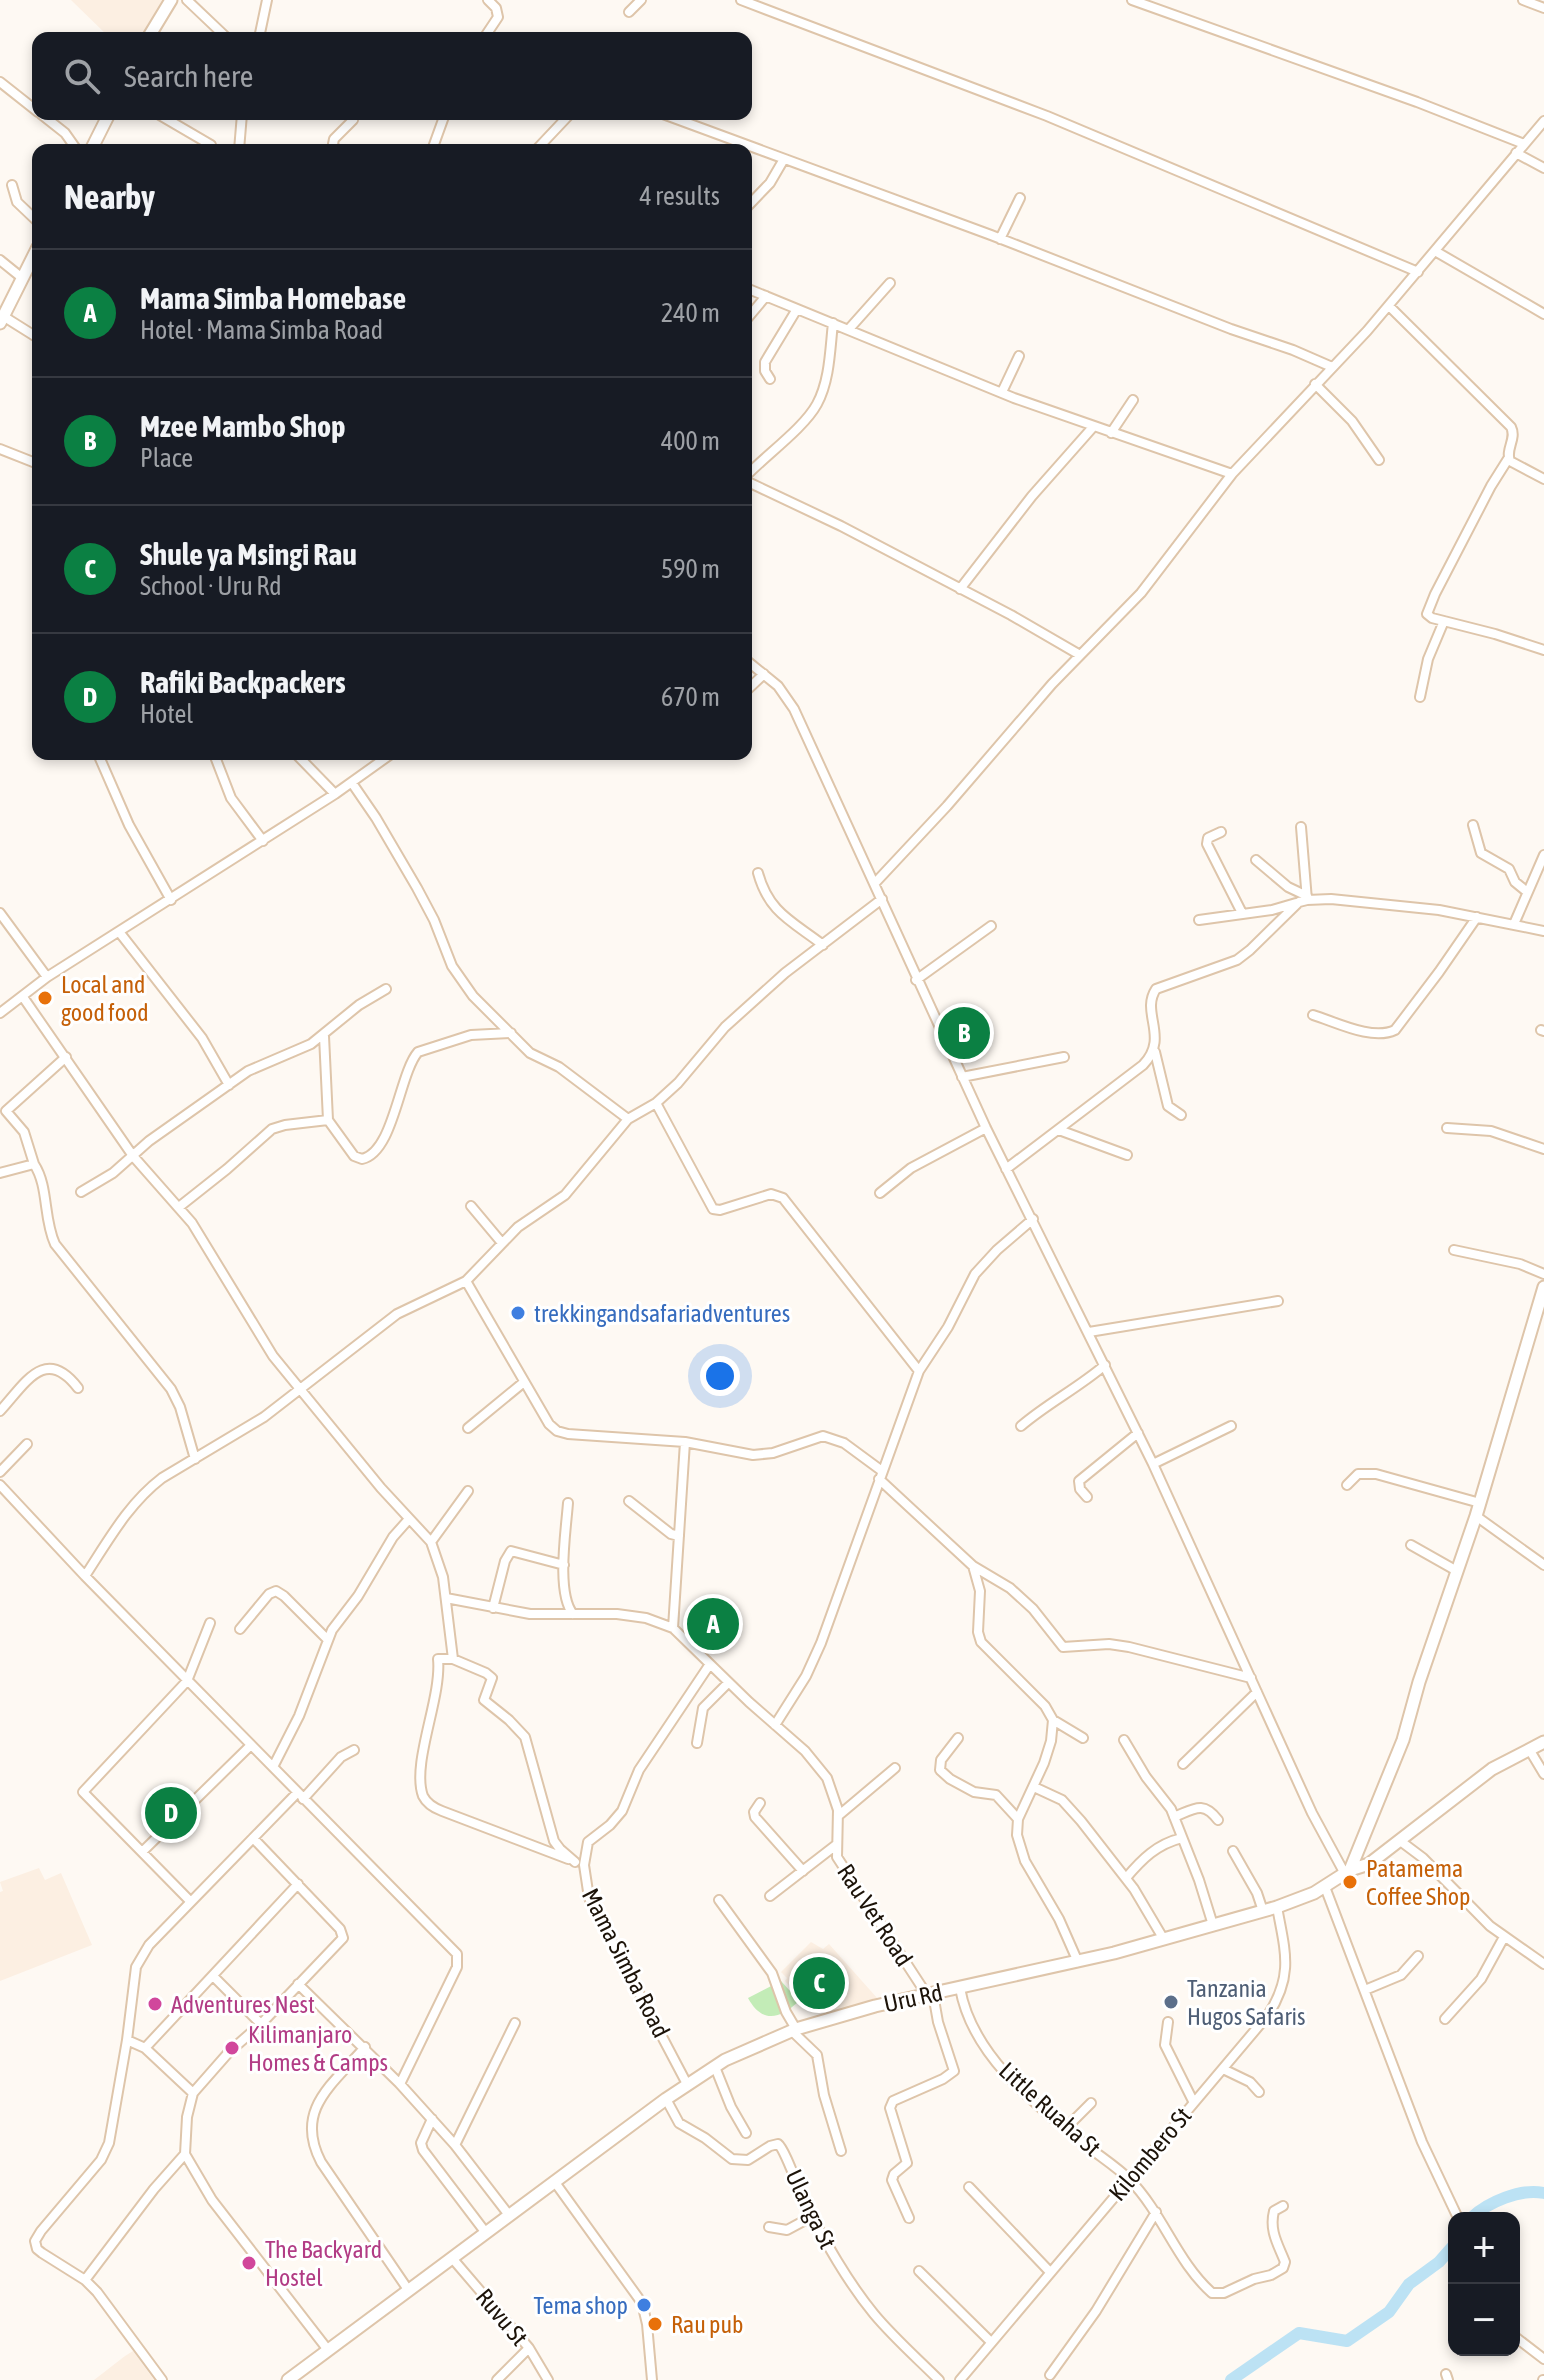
<!DOCTYPE html>
<meta charset="utf-8">
<style>
:root{--surface:#171b24;--page:#20242c;--text:#f1f3f6;--muted:#9ea1a6;--line:#363941;--accent:#0b8043}
body{margin:0;font-family:"Asap Condensed",sans-serif;background:var(--page);color:var(--text)}
.controls{position:absolute;right:24px;bottom:24px;display:grid;overflow:hidden;border-radius:16px;box-shadow:0 4px 12px #0003}
.controls button{width:72px;height:72px;display:grid;place-items:center;padding:0;border:0;border-bottom:2px solid var(--line);background:var(--surface);color:var(--text);font:40px sans-serif}
.you{position:absolute;left:720px;top:1376px;width:28px;height:28px;margin:-20px;border:6px solid #fff;border-radius:50%;background:#1a73e8;box-shadow:0 0 0 12px #1a73e833}
.badge{display:grid;place-items:center;width:52px;height:52px;border-radius:50%;background:var(--accent);color:#fff;font-size:26px;font-weight:700}
.pin{position:absolute;translate:-50% -50%;border:4px solid #fff;box-shadow:0 2px 8px #0006}
.list{margin:0;padding:0;list-style:none}
h2{display:flex;justify-content:space-between;align-items:center;height:104px;margin:0;padding:0 32px;font-size:34px}
h2 small{font-size:26px;font-weight:400;color:var(--muted)}
.list li{display:grid;grid-template-columns:52px 1fr auto;gap:24px;align-items:center;box-sizing:border-box;height:128px;padding:0 32px;border-top:2px solid var(--line)}
.list b{display:block;font-size:30px;white-space:nowrap}
.list p{margin:0;font-size:26px;white-space:nowrap;color:var(--muted)}
.list em{font-size:26px;font-style:normal;color:var(--muted)}
.icon{flex:none;width:44px;height:44px;fill:none;stroke:currentColor;stroke-width:2;stroke-linecap:round;stroke-linejoin:round}
.map{position:relative;flex:none;width:1544px;height:2380px;overflow:hidden}
.search{position:absolute;background:var(--surface);box-shadow:0 4px 12px #0003;left:32px;top:32px;width:720px;height:88px;display:flex;align-items:center;gap:20px;box-sizing:border-box;padding:0 28px;border-radius:16px;color:var(--muted);font-size:30px}
.panel{position:absolute;background:var(--surface);box-shadow:0 4px 12px #0003;left:32px;top:144px;width:720px;height:616px;border-radius:16px}
.map>svg:first-child{display:block}
</style>
<div class="map">
<svg width="1544" height="2380" viewBox="0 0 1544 2380">
<rect width="100%" height="100%" fill="#fef9f3"/>
<path fill="#fcefe2" d="M71,0h92l-20,38h-33z
M39,1868l6,12 16,-7 31,72 -92,36v-89l3,-1 -3,-9z
M811,1942l12,7 6,-5 49,55 -52,18 -4,-9 -9,5 -28,-32 2,-3 -6,-6z
M133,2351l21,29h-60l31,-24z"/>
<path fill="#c3ecb7" d="M781,1981l18,20c-19,18 -37,23 -51,-3z"/>
<g fill="none" stroke-linecap="round" stroke-linejoin="round">
<path stroke="#bce2f4" stroke-width="12" d="M1471,2218c17,-16 50,-30 73,-25
M1231,2380l68,-47 48,8 42,-29 20,-28 30,-22 15,-17"/>
<g stroke="#dec5aa" stroke-width="12">
<path id="street" d="M187,0l40,38
M741,0l306,116 371,156
M1132,0l285,102 107,42
M1523,0l21,8
M629,12l12,-12
M259,38l8,-38
M484,38l14,-21 -2,-9 -8,-8
M0,82l38,30
M41,114l24,19 12,17
M158,114l53,31
M663,114l328,121 240,94 62,21 39,17
M239,150l3,-36
M336,150l-3,-6 1,-5 19,-19
M432,150l13,-36
M536,150l34,-36
M1516,153l28,15
M12,185l5,17 21,20
M746,208l24,-25 14,-24
M1000,239l20,-41
M1435,251l109,63
M0,260l21,17
M746,288l268,110 218,76
M1389,306l122,121c6,12 -6,22 -1,34l34,18
M3,316l35,22
M746,320l20,-24
M849,329l41,-46
M770,379l-5,-8v-9l32,-53
M1315,384l37,37 27,39
M1002,392l17,-36
M1111,433l22,-33
M0,449l38,15
M1508,459l-17,27 -56,108 -8,20 5,4 63,16 49,16
M746,476c20,-21 58,-48 71,-72 13,-24 13,-55 16,-81
M746,481l95,45 170,89 69,40
M960,589l72,-93 61,-69
M746,660l32,26 16,23 192,419 167,336 159,349 33,61
M746,691l18,-17
M1420,697l8,-38 16,-38
M98,754l31,71 42,75
M214,754l17,44 32,43
M296,754l39,40
M352,783l24,35 41,70 17,32 18,46 21,30 57,57 29,14 69,52
M1473,825l8,28 28,16 6,13 11,9
M1301,827l6,73
M1221,832l-13,6 -1,6 35,69
M1256,860l32,27 19,9
M758,873c11,40 34,48 65,72
M875,883l72,-77 105,-122 89,-91 91,-119 135,-143 177,-210
M0,913l47,64
M1199,920l73,-10 24,-7
M1514,924l30,-69
M120,933l82,105 27,47
M916,980l75,-54
M23,997l110,159 59,67 81,133 108,132 50,54 12,35 10,82 33,14 6,5 -8,22 25,20 16,17 29,104 6,8 15,13
M0,1013l47,-36 288,-183 56,-40
M1313,1015c23,7 59,26 82,15l44,-58 38,-55
M1541,1030l3,1
M324,1036l4,84 26,36 8,3c32,-7 37,-85 56,-107l53,-17 40,-2
M1155,1052l13,54 13,9
M962,1077l102,-20
M656,1103l57,106 7,1 51,-16 12,4 136,173
M1447,1128l44,3 53,18
M1059,1130l68,25
M34,1164c15,23 9,54 21,80l116,145 9,18 15,52
M1006,1169l137,-104c27,-28 -3,-52 13,-76l81,-29 13,-10 49,-48 8,-2 24,-1 108,11 105,21
M0,1173l34,-9 -10,-32 -18,-21 60,-54
M81,1192l32,-19 36,-32 99,-70 63,-27 48,-39 27,-16
M880,1193l31,-25 75,-40
M471,1206l31,37
M179,1207l48,-38 45,-40 13,-4 43,-5
M1454,1250l66,14 24,10
M466,1281l83,143 8,7 11,3 117,8 68,13 20,-2 50,-17 21,7 38,28
M1089,1332l189,-31
M0,1411c25,-27 45,-66 78,-23
M1021,1426c27,-23 57,-38 84,-61
M468,1428l56,-46
M1153,1464l78,-38
M0,1472l27,-28
M879,1479l94,87 7,25 -2,41 3,10 64,64 8,14 -2,21 -7,22 -26,56 -1,16 8,26 34,58 19,43
M0,1485l85,91 372,378v13l-57,117
M1347,1485l11,-11h18l104,29
M1087,1497l-7,-8 -1,-8 59,-48
M629,1501l42,33 8,2
M568,1503c-2,27 -12,90 5,111
M1476,1516l68,49
M431,1542l37,-51
M1411,1545l46,26
M973,1566l37,22 23,21 30,38 46,-3 20,3 122,31
M85,1576c23,-35 43,-72 77,-98l102,-61 133,-103 69,-33 52,-54 47,-32 63,-76 28,-16 22,-20 47,-56 60,-54 97,-74
M446,1598l84,16h87l29,4 27,10 76,74 56,49 22,27 11,32 -1,47 90,138
M493,1608l12,-47 6,-10 53,14
M673,1628l12,-186
M240,1629l29,-35 7,-3 8,5 44,44
M453,1659h-15c4,39 -27,104 -15,137 4,8 11,12 19,15l126,48
M1053,1720l30,18
M775,1725l31,-49 15,-33 98,-272 29,-44 27,-53 22,-24 36,-31
M958,1738l-17,22 -1,10 10,9 24,13 22,3 22,24
M1124,1740l22,37 25,32 28,71 14,45
M697,1743l6,-35 25,-25
M1529,1749l15,25
M1183,1764l74,-72
M273,1767l26,-51 33,-86 26,-34 35,-59 16,-18
M1034,1787l28,13 19,21 53,68 29,49
M303,1799l38,-42 13,-7
M760,1803l-6,9 1,5 48,54
M838,1816l57,-48
M1174,1817c20,-8 29,-17 44,3
M253,1838l87,91 3,9 -82,86 -32,28 -36,41 -6,24 -2,37 27,46 116,150
M1399,1840l24,18 67,68 54,38
M1233,1851l24,42 6,18
M142,1852l109,-107
M1126,1878c16,-19 31,-34 56,-40
M1325,1887l97,255 36,76
M770,1896l66,-51
M719,1900l53,73 14,39 10,17
M190,1901l-107,-109 104,-111 23,-58
M213,1976l48,48
M298,1984l102,100 55,61 54,70
M960,1988c12,68 75,116 127,158 14,11 30,21 43,34 33,34 47,82 82,113h12l30,-14 17,-4 12,-7 2,-6c-7,-18 -16,-31 -11,-51l9,-5
M1365,1990l36,-15 17,-19
M1445,2019l36,-40 23,-42
M1168,2022l-3,23 28,56
M792,2031l25,24 7,40 17,56
M127,2040l18,8 48,45
M365,2047c-33,38 -71,63 -44,115l88,129
M145,2048l153,-164
M715,2067l16,40 15,26
M1223,2069l27,13 9,10
M687,2084l-98,-186 -5,-33 4,-23 22,-17 12,-14 17,-41 71,-106
M666,2099l13,24 26,15 27,21 16,1 22,-14 8,-2c7,5 22,49 28,61 20,38 41,76 68,109 20,24 43,44 65,66
M432,2119l-11,24 2,7 63,83
M1066,2128l25,-25
M455,2145l60,-122
M554,2181l88,122 5,21 5,56
M969,2187l81,85
M909,2218l-17,-38 2,-6 13,-11 -17,-55 3,-7 50,-22 11,-8 -16,-49 -5,-28
M769,2227l18,3 26,-14
M452,2258l77,90 19,32
M919,2271l72,71
M85,2280l69,-91 31,-35
M1514,2336l30,23
M1446,2374l2,6
M1050,2375l46,-64 60,-99
M162,2380l-65,-88 -12,-12 -43,-27 -5,-4 -2,-8 6,-10 60,-71 8,-17 18,-103 9,-73 13,-22 148,-152
M497,2380l32,-32
M960,2380l308,-365c26,-40 17,-64 9,-108
M1543,2380h1"/>
</g>
<g stroke="#dec5aa" stroke-width="15">
<path id="secondary" d="M148,38l23,-38
M91,150l18,-36
M0,323l38,-76
M1350,1870l53,-130 16,-58 57,-166 68,-229
M288,2380l378,-281 59,-39 71,-31 79,-23 239,-53 163,-46 37,-14 36,-23 19,-6 123,-95 52,-27"/>
</g>
<use href="#street" stroke="#fff" stroke-width="8"/>
<use href="#secondary" stroke="#fff" stroke-width="11"/>
</g>
<g fill="#e8710a" stroke="#fff" stroke-width="3">
<circle cx="45" cy="998" r="8"/>
<circle cx="1350" cy="1882" r="8"/>
<circle cx="655" cy="2324" r="8"/>
</g>
<g fill="#3f7fe0" stroke="#fff" stroke-width="3">
<circle cx="518" cy="1313" r="8"/>
<circle cx="644" cy="2305" r="8"/>
</g>
<circle fill="#5c6f8a" stroke="#fff" stroke-width="3" cx="1171" cy="2002" r="8"/>
<g fill="#d1479c" stroke="#fff" stroke-width="3">
<circle cx="155" cy="2004" r="8"/>
<circle cx="232" cy="2048" r="8"/>
<circle cx="249" cy="2263" r="8"/>
</g>
<g text-anchor="middle" dominant-baseline="central" stroke-width="6" stroke-linejoin="round" paint-order="stroke">
<g font-size="24" fill="#c56008" stroke="#fff" text-anchor="start">
<text x="61" y="984">Local and<tspan x="61" dy="28">good food</tspan></text>
<text x="1366" y="1868">Patamema<tspan x="1366" dy="28">Coffee Shop</tspan></text>
<text x="671" y="2324">Rau pub</text>
</g>
<g font-size="24" fill="#366cbe" stroke="#fff" text-anchor="start">
<text x="534" y="1313">trekkingandsafariadventures</text>
<text x="628" y="2305" text-anchor="end">Tema shop</text>
</g>
<g font-size="24" fill="#1c1309" stroke="#fff">
<text transform="translate(875 1915) rotate(57)">Rau Vet Road</text>
<text transform="translate(626 1963) rotate(63)">Mama Simba Road</text>
<text transform="translate(913 1998) rotate(-12)">Uru Rd</text>
<text transform="translate(1050 2109) rotate(42)">Little Ruaha St</text>
<text transform="translate(1150 2154) rotate(-50)">Kilombero St</text>
<text transform="translate(811 2209) rotate(64)">Ulanga St</text>
<text transform="translate(502 2317) rotate(50)">Ruvu St</text>
</g>
<g font-size="24" fill="#4e5e75" stroke="#fff" text-anchor="start">
<text x="1187" y="1988">Tanzania<tspan x="1187" dy="28">Hugos Safaris</tspan></text>
</g>
<g font-size="24" fill="#b23c85" stroke="#fff" text-anchor="start">
<text x="171" y="2004">Adventures Nest</text>
<text x="248" y="2034">Kilimanjaro<tspan x="248" dy="28">Homes &amp; Camps</tspan></text>
<text x="265" y="2249">The Backyard<tspan x="265" dy="28">Hostel</tspan></text>
</g>
</g>
</svg>
<div class="controls">
<button>+</button>
<button>−</button>
</div>
<div class="you"></div>
<div class="pin badge" style="left:713px;top:1624px">A</div>
<div class="pin badge" style="left:964px;top:1033px">B</div>
<div class="pin badge" style="left:819px;top:1983px">C</div>
<div class="pin badge" style="left:171px;top:1813px">D</div>
<div class="search"><svg class="icon" aria-label="search" viewBox="0 0 24 24"><circle cx="10" cy="10" r="6"/><path d="M15 15l6 6"/></svg>Search here</div>
<section class="panel">
<h2>Nearby<small>4 results</small></h2>
<ul class="list">
<li><span class="badge">A</span><div><b>Mama Simba Homebase</b><p>Hotel · Mama Simba Road</p></div><em>240 m</em></li>
<li><span class="badge">B</span><div><b>Mzee Mambo Shop</b><p>Place</p></div><em>400 m</em></li>
<li><span class="badge">C</span><div><b>Shule ya Msingi Rau</b><p>School · Uru Rd</p></div><em>590 m</em></li>
<li><span class="badge">D</span><div><b>Rafiki Backpackers</b><p>Hotel</p></div><em>670 m</em></li>
</ul>
</section>
</div>
